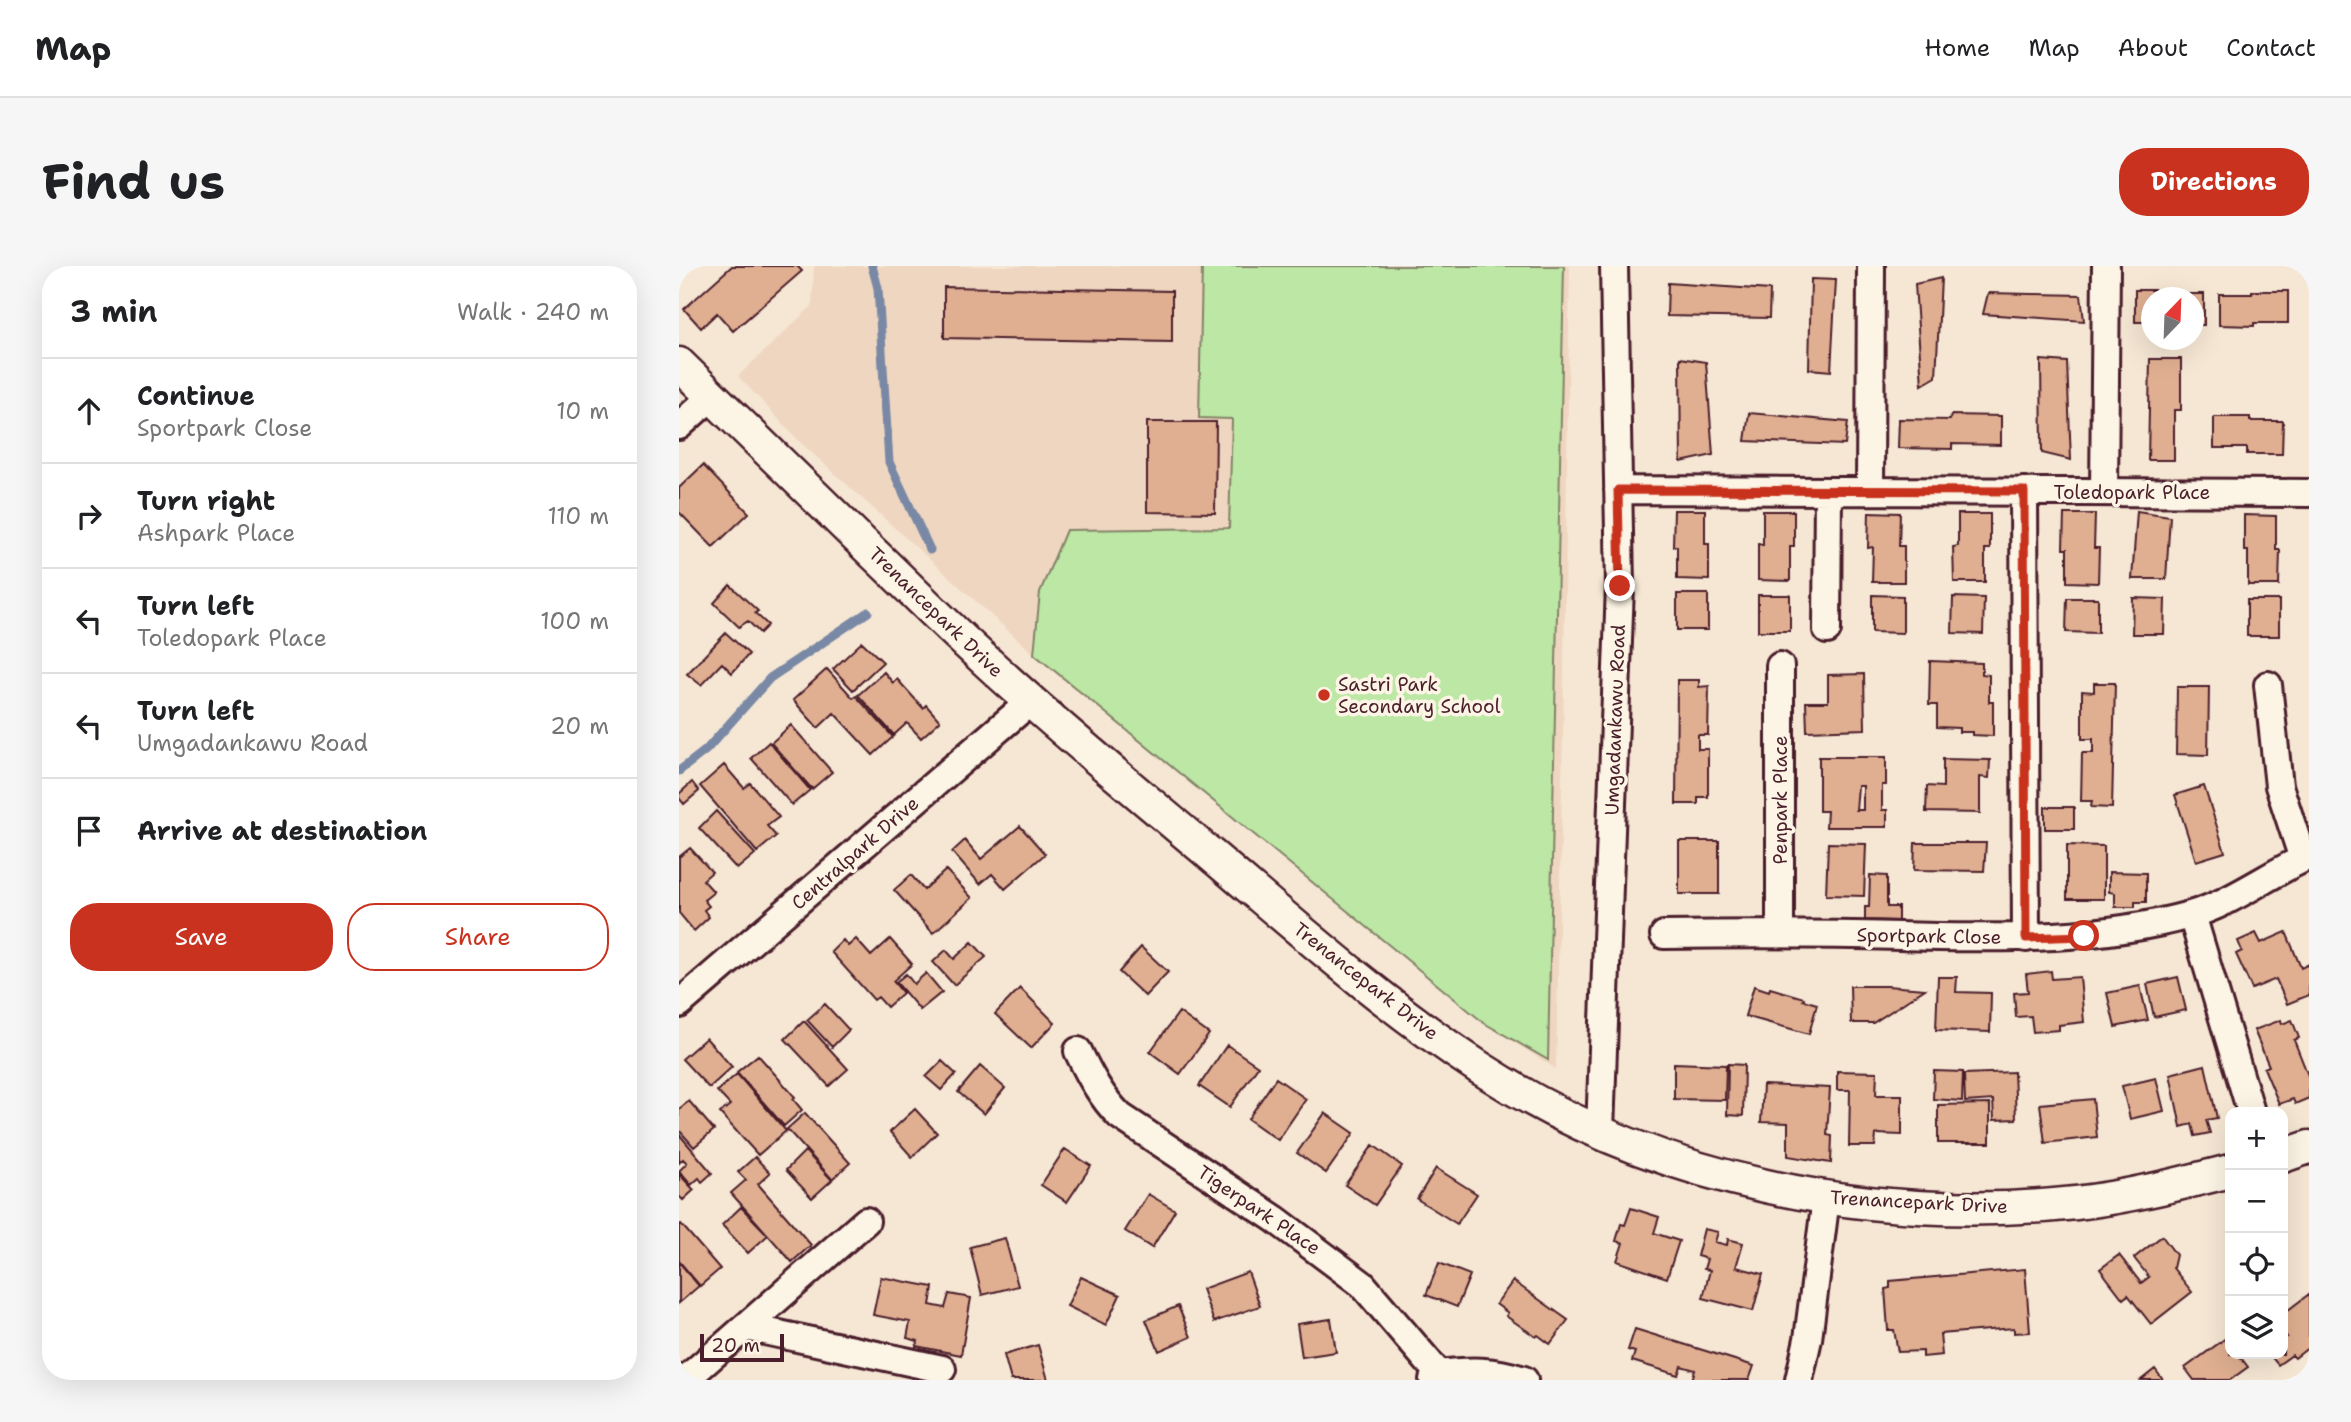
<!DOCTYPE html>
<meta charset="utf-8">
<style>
:root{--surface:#fff;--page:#f6f6f6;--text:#202124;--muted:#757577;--line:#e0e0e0;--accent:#c8321e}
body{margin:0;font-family:"Shantell Sans",sans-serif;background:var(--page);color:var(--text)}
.controls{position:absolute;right:21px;bottom:21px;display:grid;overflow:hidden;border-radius:14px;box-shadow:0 7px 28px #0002}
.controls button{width:63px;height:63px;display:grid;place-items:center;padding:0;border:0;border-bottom:2px solid var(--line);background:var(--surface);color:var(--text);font:35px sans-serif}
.compass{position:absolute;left:1462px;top:21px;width:63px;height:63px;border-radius:50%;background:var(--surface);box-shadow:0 7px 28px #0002;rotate:23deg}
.scale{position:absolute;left:21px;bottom:18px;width:84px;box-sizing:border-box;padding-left:7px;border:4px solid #4a1f2b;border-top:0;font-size:19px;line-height:24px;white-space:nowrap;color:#4a1f2b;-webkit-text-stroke:5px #fcf5e5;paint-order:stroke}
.stop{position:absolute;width:21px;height:21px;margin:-16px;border:5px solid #c8321e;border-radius:50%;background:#fff}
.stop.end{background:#c8321e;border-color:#fff;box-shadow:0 2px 7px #0008}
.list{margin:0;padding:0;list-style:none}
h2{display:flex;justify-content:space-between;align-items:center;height:91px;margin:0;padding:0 28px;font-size:30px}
h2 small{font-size:23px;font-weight:400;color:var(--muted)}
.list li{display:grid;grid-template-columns:46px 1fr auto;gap:21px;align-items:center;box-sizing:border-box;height:105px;padding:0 28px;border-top:2px solid var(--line)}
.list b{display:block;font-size:26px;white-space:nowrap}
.list p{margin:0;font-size:23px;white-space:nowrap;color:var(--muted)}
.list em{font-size:23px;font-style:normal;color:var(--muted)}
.actions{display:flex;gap:14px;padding:21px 28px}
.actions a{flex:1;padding:16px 0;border:2px solid var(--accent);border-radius:28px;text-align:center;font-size:24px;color:var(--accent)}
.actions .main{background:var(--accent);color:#fff}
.icon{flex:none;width:38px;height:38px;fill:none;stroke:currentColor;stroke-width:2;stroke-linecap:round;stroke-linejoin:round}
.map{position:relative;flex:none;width:1630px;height:1114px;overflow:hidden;border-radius:28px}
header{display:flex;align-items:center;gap:42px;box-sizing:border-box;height:98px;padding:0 35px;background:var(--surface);border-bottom:2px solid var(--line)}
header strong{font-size:33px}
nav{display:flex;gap:38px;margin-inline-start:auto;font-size:24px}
.intro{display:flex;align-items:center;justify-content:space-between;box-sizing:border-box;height:168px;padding:0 42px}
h1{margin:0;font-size:49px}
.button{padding:18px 32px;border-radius:28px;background:var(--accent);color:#fff;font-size:24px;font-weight:700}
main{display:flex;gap:42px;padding:0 42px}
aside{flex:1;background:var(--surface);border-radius:28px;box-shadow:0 7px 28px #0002}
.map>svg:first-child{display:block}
</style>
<header>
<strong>Map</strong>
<nav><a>Home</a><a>Map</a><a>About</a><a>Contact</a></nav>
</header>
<div class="intro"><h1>Find us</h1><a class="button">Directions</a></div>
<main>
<aside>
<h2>3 min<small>Walk · 240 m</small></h2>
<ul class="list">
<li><svg class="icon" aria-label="ahead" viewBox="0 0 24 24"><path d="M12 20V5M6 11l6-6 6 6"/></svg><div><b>Continue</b><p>Sportpark Close</p></div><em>10 m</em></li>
<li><svg class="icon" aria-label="right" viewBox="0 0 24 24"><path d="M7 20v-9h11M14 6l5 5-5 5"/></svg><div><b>Turn right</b><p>Ashpark Place</p></div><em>110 m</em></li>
<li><svg class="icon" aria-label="left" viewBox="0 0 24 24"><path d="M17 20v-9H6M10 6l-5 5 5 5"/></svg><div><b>Turn left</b><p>Toledopark Place</p></div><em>100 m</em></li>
<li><svg class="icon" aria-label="left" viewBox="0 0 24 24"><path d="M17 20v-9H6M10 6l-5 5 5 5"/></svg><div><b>Turn left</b><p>Umgadankawu Road</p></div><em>20 m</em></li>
<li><svg class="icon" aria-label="arrive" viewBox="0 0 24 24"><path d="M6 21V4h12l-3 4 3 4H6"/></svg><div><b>Arrive at destination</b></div></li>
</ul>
<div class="actions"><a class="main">Save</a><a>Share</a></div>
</aside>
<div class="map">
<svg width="1630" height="1114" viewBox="0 0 1630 1114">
<rect width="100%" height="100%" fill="#f6e7d4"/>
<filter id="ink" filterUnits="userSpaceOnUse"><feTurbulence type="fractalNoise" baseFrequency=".0143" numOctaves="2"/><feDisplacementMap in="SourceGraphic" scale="14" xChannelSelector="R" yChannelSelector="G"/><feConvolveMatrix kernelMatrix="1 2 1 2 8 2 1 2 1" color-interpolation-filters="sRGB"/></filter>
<g filter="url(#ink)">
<path fill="#efd6c0" d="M135,0h756l-7,470 -7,333 -72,-46 -450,-369 -232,-210 -64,-68 74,-70z"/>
<path fill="#bce7a4" stroke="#838368" stroke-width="2" d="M523,0h362l-16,794 -64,-37 -450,-369 6,-62 26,-62 163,-2 3,-109 -33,-1z"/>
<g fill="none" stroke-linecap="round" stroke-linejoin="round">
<path stroke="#7989a5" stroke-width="9" d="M193,0l6,22 11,174 41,88
M0,505l27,-21 64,-72 98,-66"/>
</g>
<path fill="#e0af91" stroke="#4a1f2b" stroke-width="2" fill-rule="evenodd" d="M53,0h65l5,5 -69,60 -16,-18 -16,15 -17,-19z
M1262,12l-5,99 -14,8 -7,-101z
M1132,13l25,1 -5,91 -22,-2z
M989,17l102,7 -1,28 -102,-2z
M265,21l228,4v51l-228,-4z
M1456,24h36v4h33v31h-11v-27h-42v24h-16z
M1573,25h36v32h-34v3l-35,-1v-31h33z
M1309,27l93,2 3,26 -101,-7z
M1001,92l26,4 7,93 -32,7z
M1471,93h31v51h-7v50h-26z
M1362,94l26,2 4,98 -29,-7z
M1070,147l99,9 -3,23 -100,-4z
M1272,149l50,1v29l-49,-1v5l-54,-1 1,-29 51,1z
M1535,151h36v4h33l-1,33h-35v-6h-33z
M468,156h69l-1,91 -68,-1z
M24,199l46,48 -36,34 -34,-35v-24z
M995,244h31v34h4v36l-32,-1v-33h-4z
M1084,245h31v35h-4v35l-32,-1v-36l5,1z
M1458,245l33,5 -4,63h-34z
M1190,246l31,1 -1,33h5v36h-32l1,-35 -5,1z
M1279,248h32v35h-5v33h-31l-1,-35 5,-1z
M1385,248h31l-1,34h5l-1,35 -31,-1v-33h-4z
M1565,249l32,1v34h4l-1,35h-31v-34h-4z
M51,319l28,26 -3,2 13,12 -8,8 -12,-12 -9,6 -25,-24z
M998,328h31v36h-31z
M1079,329h32v36h-32z
M1193,329l31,1v37l-31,-1z
M1274,331l31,1 -1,36 -31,-1z
M1388,332h31v35l-32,-1z
M1454,332l32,1 -1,35h-32z
M1568,334h32v36h-32z
M47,367l23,21 -17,19 -10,-10 -21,22 -14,-11z
M183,376l21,20 -30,28 -20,-21z
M1251,395l52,2v11l7,1v27h4v34l-21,-1v-3h-13v-4l-22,-1v-22h-8z
M148,403l26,29 3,-2 37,41 -20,18 -39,-42 -16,15 -25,-28z
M205,406l9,11 4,-4 26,29 3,-3 14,16 -19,17 -14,-15 -13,12 -36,-40z
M1185,408l1,55 -58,2 -1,-29h22v-27z
M998,414h22v7l10,-1 -1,49h-10v14h10v48h-10v7h-22z
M1415,417h21l-3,125 -21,-1 1,-6h-11l1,-48h11v-14h-11v-48l12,1z
M1498,421h32l-1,68 -32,-1z
M112,459l41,47 -20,17 -41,-46z
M90,476l41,48 -18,15 -41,-47z
M1140,491h67v28h-4v25h5v17h-61l1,-16h-8zM1179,520h5v24h-7z
M1264,493l47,1 -1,18 -9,-1v36l-54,-1 1,-26 16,1z
M45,499l20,23 6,-5 29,34 -12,9 9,10 -19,16 -57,-66z
M13,516l7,9 -15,13 -5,-6v-4z
M1525,520l21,66 -29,9 -21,-66z
M1366,541h29v22h-29z
M37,545l39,43 -18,15 -38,-41z
M341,560l25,28 -40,35 -13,-15 -12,10 -28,-32 13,-12 16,19z
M1000,575h40v53h-40z
M1149,577l38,1 -2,52 -38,-1z
M1236,577h71l-2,28 -70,-1z
M1388,579l37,1v53h-37z
M11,582l22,24 -9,8 11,12 -10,8 5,6 -5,4 5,7 -15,14 -15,-18v-56z
M267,604l26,28 -39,35 -39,-43 17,-15 13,15z
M1430,606l37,1v29h-11v5h-20v-14l-6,-1z
M1191,609l17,1v31h11v14l-33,-1v-13h4z
M1607,666l15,36 8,-4v31l-22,9 -11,-25 -24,10 -16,-35 6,-3 -4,-10 18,-8 5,10z
M177,673l15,17 19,-17 22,25 -19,17 10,12 -16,14 -9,-10 -4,3 -43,-48 12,-12 5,6z
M293,676l14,15 -32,28 -21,-23 13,-12 8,9z
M462,681l27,25 -23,24 -26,-24z
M1372,705l1,8 28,-2 4,45 -25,3v5l-26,2 -2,-16 -15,1 -2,-24 14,-1 -2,-18z
M247,707l16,19 -22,18 -24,-28 10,-8 8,10z
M1259,711h19l-1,15 35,1 -1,39 -54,-2z
M1499,711l8,33 -32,7 -7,-33z
M1075,720l15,5 1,-3 34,10 -1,2 14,4 -8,30 -64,-18z
M1171,720h37l38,3 -52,34h-22z
M1461,720l8,34 -33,7 -8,-34z
M341,722l35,35 -24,25 -36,-34z
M146,738l24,26 -17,17 -25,-27z
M500,746l30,22 -29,40 -30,-22z
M1602,754l1,4 10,-4 7,18 -5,2 15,38v20l-14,6 -2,-5 -14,5 -15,-36 5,-2 -15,-36z
M125,755l44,48 -19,17 -44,-47z
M27,772l26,29 -23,21 -27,-29z
M548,779l31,21 -28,41 -31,-21z
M79,789l37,42 -2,2 9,11 -18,16 -47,-54z
M263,795l14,13 -15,16 -15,-13z
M995,797l52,2 -1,35 -51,-1z
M1049,798l16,1 -1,51 -16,-1z
M1526,799l12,53 -11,2 4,13 -15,3 -3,-12 -11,3 -11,-53z
M301,800l25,22 -21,26 -26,-22z
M1158,805l40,1 -1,23h26v40l-26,-1 -1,12h-26l1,-56h-13z
M1255,805l29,1 -1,29 -29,-2z
M1335,806l2,47 -22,1 -1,-20 -28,2 -1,-28z
M58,808l49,57 -28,24 -38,-42 10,-8 -13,-14z
M597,812l30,21 -28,41 -30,-21z
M1477,812l8,33 -34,8 -8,-33z
M1084,819l67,3 -3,47 5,1 -1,27 -43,-7v-33l-27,-1z
M1414,833l4,38 -52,6 -5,-39z
M10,835l25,29 -20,17 -15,-17v-21z
M1311,838v39h-52v-38z
M236,843l22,24 -25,24 -22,-25z
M126,847l45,50 -18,16 -45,-50z
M646,847l29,20 -28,40 -29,-20z
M0,868l33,39 -10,9 -3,-4 -8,7 -12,-14 8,-8 -4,-4 -4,4z
M694,879l29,21 -27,39 -30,-20z
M386,883l26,17 -24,36 -26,-17z
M126,885l27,29 -20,18 -26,-28z
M76,891l15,16 -12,11 53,61 -19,17 -61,-69 15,-13 -8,-8z
M757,902l41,26 -20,30 -40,-25z
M0,908l15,16 -11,10 -4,-4z
M469,928l27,16 -23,38 -27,-17z
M62,941l27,28 -20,18 -26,-28z
M952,942l28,9 -5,16 25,8 -12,37 -50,-17 6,-18 -7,-2 5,-17 4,1z
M2,958l39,45 -20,17 -21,-25v-36z
M1025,963l14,3 -3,10 12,3 1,-6 15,4 -7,24 27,7 -10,37 -50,-13 7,-28 -6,-1 3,-10 -10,-3z
M1483,970l14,19 -3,13 19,24 -41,32 -23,-29 -5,4 -23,-30 19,-14 22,28 8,-6 -15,-19z
M326,972l13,48 -36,9 -12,-48z
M0,996l20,24 -20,17z
M760,997l31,12 -13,32 -31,-12z
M1346,1003l5,63 -16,1v-5l-74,6 2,21 -19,2v-6l-25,1 -4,-22h-6l-3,-41 5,-1v-7z
M569,1006l12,34 -46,16 -12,-33z
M202,1011l52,10 -3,18 15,3 4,-14 22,4 -10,57 -45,-9 2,-5 -11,-3 3,-16 -37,-7z
M402,1011l39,18 -14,30 -39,-19z
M834,1015l55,39 -18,24 -12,-9 -2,2 -30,-21 2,-3 -12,-9z
M1630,1028v53l-14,11 -3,-3 -14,10 -9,-11h14v-16l4,-1 -4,-5v-18z
M499,1040l13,31 -32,14 -13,-31z
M652,1053l5,33 -34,5 -5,-33z
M956,1063l119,37 -5,14h-57l3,-10 -14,-4 -3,9 -46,-14 3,-9 -7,-2z
M1547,1072l4,6v10h8l10,13 -18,13h-36l-9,-12z
M359,1079l10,35h-37l-7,-25z
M1476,1103l8,11h-22z"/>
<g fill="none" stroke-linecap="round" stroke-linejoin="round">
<g stroke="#4a1f2b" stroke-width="32">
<path id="minor" d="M0,160l33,-30
M939,224l691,3
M1191,225l1,-225
M1345,225l2,447
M1425,226l2,-226
M1148,364l1,-139
M1101,400v268
M1589,419l11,101 24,73
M1513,649l59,197
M985,669c78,-1 156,-1 235,1 100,2 193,6 291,-21 42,-12 79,-41 119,-59
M0,738l352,-303
M399,785c12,25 23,46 42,65l155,103 87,65 77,90
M921,865l20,-545 -6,-320
M67,1061l196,42
M6,1114l181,-159
M754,1114l6,-6c32,-4 53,-4 85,6
M1120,1114l9,-41 18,-141"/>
</g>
<g stroke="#4a1f2b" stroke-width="37">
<path id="tertiary" d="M0,98c64,63 129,125 193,188 38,36 75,74 114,109 68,63 140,122 211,182 92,77 182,159 283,225 174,113 391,157 596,135 52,-6 103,-19 154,-32
M1604,890l26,-9"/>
</g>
<use href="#minor" stroke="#fcf5e5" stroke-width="26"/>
<use href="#tertiary" stroke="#fcf5e5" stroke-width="32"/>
</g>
</g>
<g fill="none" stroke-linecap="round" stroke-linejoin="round" filter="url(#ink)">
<path stroke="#c8321e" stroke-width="9" d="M941,320l-2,-96 406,1 2,447 58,-2"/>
</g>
<circle fill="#c8321e" stroke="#fcf5e5" stroke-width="2.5" cx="645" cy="429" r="7"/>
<g text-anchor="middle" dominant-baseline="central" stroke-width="7" stroke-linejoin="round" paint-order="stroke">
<g font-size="19" fill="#4a1f2b" stroke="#fcf5e5">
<text x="1453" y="226">Toledopark Place</text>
<text transform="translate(257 346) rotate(44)">Trenancepark Drive</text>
<text transform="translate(936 454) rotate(-88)">Umgadankawu Road</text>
<text transform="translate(1101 534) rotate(-90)">Penpark Place</text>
<text transform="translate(176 587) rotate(-41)">Centralpark Drive</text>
<text transform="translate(1250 670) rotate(1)">Sportpark Close</text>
<text transform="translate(687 715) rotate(38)">Trenancepark Drive</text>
<text transform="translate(1240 936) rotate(3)">Trenancepark Drive</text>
<text transform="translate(580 944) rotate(34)">Tigerpark Place</text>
</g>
<g font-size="19" fill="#4a1f2b" stroke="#fcf5e5" text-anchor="start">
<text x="659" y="418">Sastri Park<tspan x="659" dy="22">Secondary School</tspan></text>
</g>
</g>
</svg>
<div class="controls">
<button>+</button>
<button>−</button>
<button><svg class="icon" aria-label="locate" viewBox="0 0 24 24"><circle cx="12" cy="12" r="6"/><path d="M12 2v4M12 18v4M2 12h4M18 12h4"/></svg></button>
<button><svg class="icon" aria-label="layers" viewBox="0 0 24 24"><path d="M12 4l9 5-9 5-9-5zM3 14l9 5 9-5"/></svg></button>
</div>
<svg class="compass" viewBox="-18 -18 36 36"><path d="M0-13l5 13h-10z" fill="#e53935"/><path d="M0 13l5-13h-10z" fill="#757577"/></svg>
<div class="scale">20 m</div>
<div class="stop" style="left:1405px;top:670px"></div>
<div class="stop end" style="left:941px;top:320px"></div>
</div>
</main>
